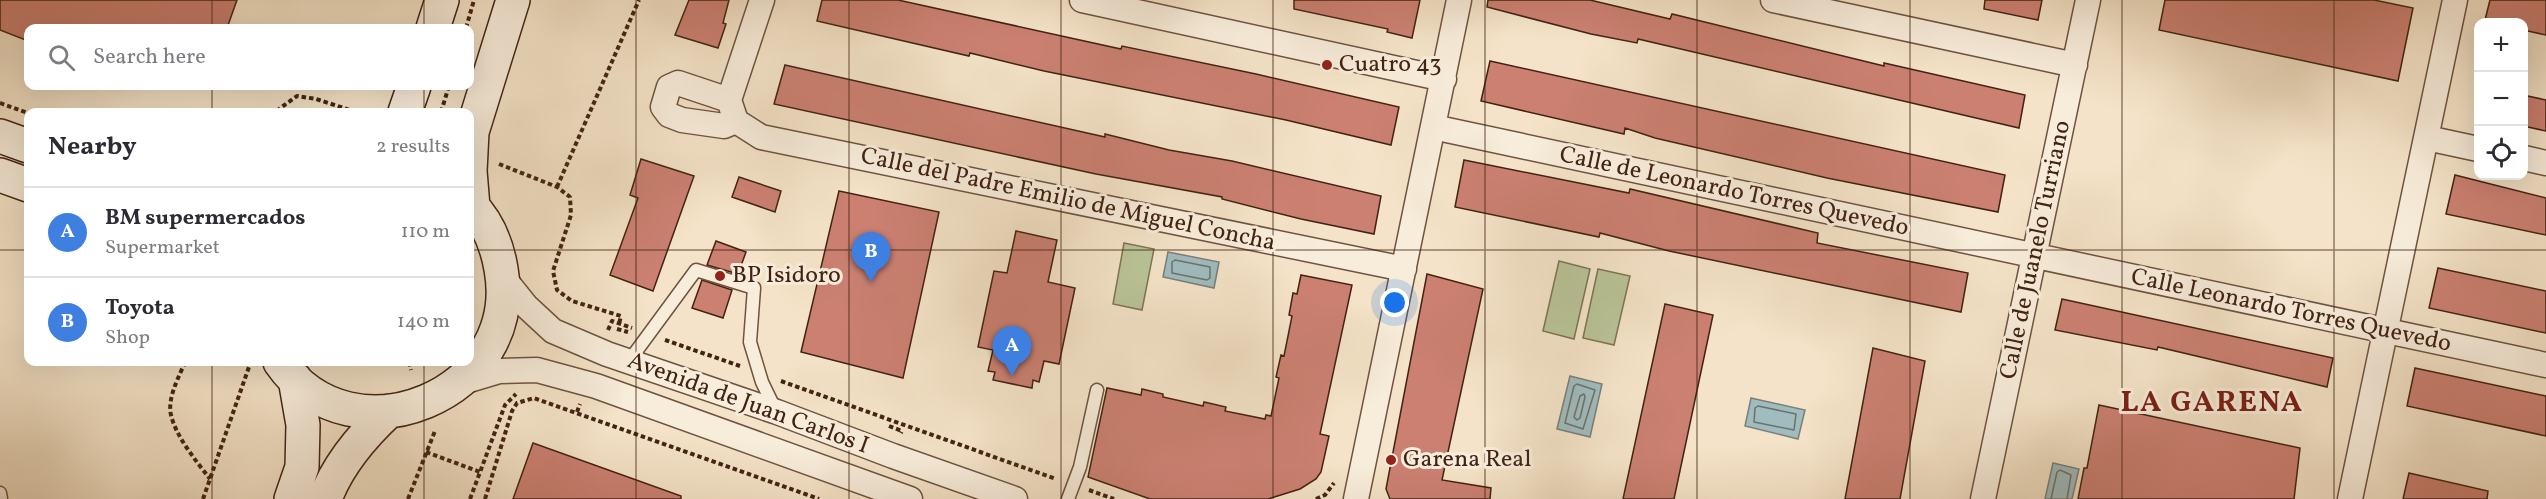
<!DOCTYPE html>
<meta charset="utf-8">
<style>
:root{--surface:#fff;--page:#f7f7f7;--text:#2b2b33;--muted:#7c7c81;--line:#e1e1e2;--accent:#8f2418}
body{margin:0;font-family:Vollkorn,serif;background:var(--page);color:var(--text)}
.controls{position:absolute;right:18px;top:18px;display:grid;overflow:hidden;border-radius:12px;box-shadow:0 6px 24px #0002}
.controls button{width:54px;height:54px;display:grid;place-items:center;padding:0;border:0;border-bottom:2px solid var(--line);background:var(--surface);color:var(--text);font:30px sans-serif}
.you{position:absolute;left:1395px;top:303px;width:21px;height:21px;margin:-15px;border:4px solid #fff;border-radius:50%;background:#1a73e8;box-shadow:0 0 0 9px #1a73e833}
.badge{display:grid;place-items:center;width:39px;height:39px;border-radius:50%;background:var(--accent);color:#fff;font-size:20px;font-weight:700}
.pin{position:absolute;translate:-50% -50px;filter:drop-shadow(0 2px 3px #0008)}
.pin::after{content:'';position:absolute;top:32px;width:21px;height:18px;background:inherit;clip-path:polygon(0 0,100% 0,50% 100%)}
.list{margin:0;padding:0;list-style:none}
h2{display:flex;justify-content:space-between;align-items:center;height:78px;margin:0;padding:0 24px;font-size:26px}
h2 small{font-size:20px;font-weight:400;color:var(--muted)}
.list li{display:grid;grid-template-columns:39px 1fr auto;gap:18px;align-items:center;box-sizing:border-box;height:90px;padding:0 24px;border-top:2px solid var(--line)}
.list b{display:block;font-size:22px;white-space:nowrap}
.list p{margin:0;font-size:20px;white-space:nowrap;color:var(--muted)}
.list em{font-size:20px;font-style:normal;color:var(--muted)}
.icon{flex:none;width:33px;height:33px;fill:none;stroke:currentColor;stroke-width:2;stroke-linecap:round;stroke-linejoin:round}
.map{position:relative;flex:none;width:2546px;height:499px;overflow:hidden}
.search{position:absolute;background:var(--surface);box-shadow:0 6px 24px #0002;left:24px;top:24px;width:450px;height:66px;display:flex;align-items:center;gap:15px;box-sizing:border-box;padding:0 21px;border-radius:12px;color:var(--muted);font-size:22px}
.panel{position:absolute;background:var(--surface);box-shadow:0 6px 24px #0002;left:24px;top:108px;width:450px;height:258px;border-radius:12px}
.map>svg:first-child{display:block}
</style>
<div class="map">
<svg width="2546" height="499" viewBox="0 0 2546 499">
<rect width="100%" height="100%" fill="#f4e3c8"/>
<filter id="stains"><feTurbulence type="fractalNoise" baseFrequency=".00333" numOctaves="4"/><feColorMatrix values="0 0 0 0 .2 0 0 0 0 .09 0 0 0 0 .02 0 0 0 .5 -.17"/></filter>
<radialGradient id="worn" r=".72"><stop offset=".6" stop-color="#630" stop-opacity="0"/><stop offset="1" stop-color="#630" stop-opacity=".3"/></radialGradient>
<path fill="#b9c498" stroke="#7e7456" stroke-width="1.5" d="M1124,243l30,6 -12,61 -29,-6z
M1559,261l31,8 -16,70 -31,-8z
M1598,269l32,7 -16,69 -31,-7z"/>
<path fill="#9fbcbf" stroke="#7a7f7a" stroke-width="1.5" d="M1168,252l51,10 -5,26 -51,-11z
M1570,376l32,8 -12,53 -33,-8z
M1751,398l54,12 -7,29 -53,-13z
M2053,463l26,6 -7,30h-27z"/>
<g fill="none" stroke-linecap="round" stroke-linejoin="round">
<path stroke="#707069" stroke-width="1.5" d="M1175,260l35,7v11l-3,2 -35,-7v-11z
M1577,384l18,6 -12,39 -18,-6 9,-37z
M1584,394l1,3 -5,21 -3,2 -3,-3 6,-21z
M1758,406l38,8 -2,16 -40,-8 1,-14z
M2051,499l6,-27 3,-2 11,5 -4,24"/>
</g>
<path fill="#cb8072" stroke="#422313" stroke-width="1.5" d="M0,0h237l-10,28h-199v13l-28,-11z
M689,0h40l-6,23 3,1 -8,24 -43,-13z
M822,0h76l223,49 1,-3 134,28 143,33 -8,38 -105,-25 -242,-49 -74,-18 -1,3 -152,-35z
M1294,0h126l-8,38 -25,-6 1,-3 -94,-20z
M1488,0h102l80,19 2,-5 212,52v-3l141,32 -6,33 -381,-89 -1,4 -46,-9 -104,-27z
M1985,0h57l-4,20 -54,-11z
M2165,0h209l39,8 -15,73 -239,-51z
M2490,0h56v35l-23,-5v-8h-28l-10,-2z
M1490,61l515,114 -7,37 -171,-34 -172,-40 -30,-10 -1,6 -143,-33z
M785,65l320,72v-3l64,16 63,11 149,35 -7,38 -73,-15 -79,-20v-2l-126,-23 -322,-70z
M2523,95l23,5v31l-23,-5z
M641,159l53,17 -41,115 -43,-16 28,-77 -8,-3z
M1464,160l165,33 1,-4 188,44 -1,10 151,30 -7,39 -292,-61 -69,-18 -1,4 -144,-30z
M2455,175l91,23v37l-100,-21z
M739,177l42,14 -6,21 -43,-15z
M839,191l100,21 -36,166 -102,-26z
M1016,231l41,9 -9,42 27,6 -16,76 -15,-3 -5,21 -6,-2 -1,8 -39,-8 2,-8 -7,-1 5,-21 -15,-3 16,-76 13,2z
M716,241l30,11 -8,22 -31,-9z
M2438,268l108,23v42l-117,-25z
M1427,274l56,15 -41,191 49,8 -1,11h-100l-4,-10z
M1301,275l51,10 -32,149 9,2 -8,36 -5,7 -16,10 -32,10h-118l-62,-22 19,-89 34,7 1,-6 21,5v3l40,9 1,-4 22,5 -1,4 40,8 1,-4 5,1 8,-38 -3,-1 5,-22 3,1 8,-40 -3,-1 4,-22 4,1z
M702,280l30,10 -9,28 -31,-10z
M2062,299l271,59 -6,29 -169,-40 -1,3 -102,-20z
M1665,304l48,11 -39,184h-51z
M1873,348l52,13 -25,138h-55z
M2415,368l131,28v40l-139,-30z
M2099,405l201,43 -6,51h-216l6,-31h3z
M533,443l148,53v3h-168z
M2409,473l79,18 -1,8h-84z"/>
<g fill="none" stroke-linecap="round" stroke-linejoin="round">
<g stroke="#6e5340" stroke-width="15">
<path id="lane" d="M629,361l67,-91 58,18 -4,54 12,40 14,29
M0,493l1,6
M1068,499l12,-32 17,-77"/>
</g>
<g stroke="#6e5340" stroke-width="27">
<path id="street" d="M762,0l-33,100 7,21 25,16 643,132
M1082,0l362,79
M1773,0l302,65
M729,100l-51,-17 -9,4 -6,20 6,8 13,5 42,6 12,-5
M1433,127l1113,238
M2427,138l51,11
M2524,158l22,5
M502,276l24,30 27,25 54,23 170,58 116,44 122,43
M459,383l40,-12 38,-1 59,16 314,113
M1356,499l103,-499
M1983,499l105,-499
M2350,499l105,-499"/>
</g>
<g stroke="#422313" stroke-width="36">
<path id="secondary" d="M433,28l9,-28
M405,112l9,-26
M0,136l28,10
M0,175l28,10
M473,207l-3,-36 2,-39 41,-132
M280,362c72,104 244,32 221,-93 -4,-24 -14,-48 -31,-65
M291,499l11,-32 1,-42 -8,-46
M325,499c13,-35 37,-63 64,-88"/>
</g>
<path stroke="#422313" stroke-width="4" stroke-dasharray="4.5 3" stroke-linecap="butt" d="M466,28l8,-28
M0,103l28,10
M278,112l1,-3 18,-13 19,3 40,13
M441,112l8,-26
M499,164l58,23 13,10 1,18 -18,56 4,19 15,11 49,15 -2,8
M557,187l82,-187
M617,329l11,3
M608,330l4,-9 20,7
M665,340l75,26
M185,362c-6,15 -18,36 -14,53 5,22 26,47 39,64
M409,362l2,8
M781,381l275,98
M577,412l3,-8
M889,426l13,5 -1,2
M426,452l54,20
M1089,490l25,9
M203,499l47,-135
M408,499l27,-68
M470,499l35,-94 11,-11
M485,499l27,-88 5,-8 17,-5 285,101
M1316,499l9,-4 9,-12"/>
<use href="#lane" stroke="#f8eddb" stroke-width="12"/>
<use href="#street" stroke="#f8eddb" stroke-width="24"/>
<use href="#secondary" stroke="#f8eddb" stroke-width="33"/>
</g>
<path fill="none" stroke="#422313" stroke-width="1.5" stroke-opacity="0.55" d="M212,0v28M424,0v28M636,0v499M849,0v499M1061,0v499M1273,0v499M1485,0v499M1697,0v499M1910,0v499M2122,0v499M2334,0v499M212,86v26M424,86v26M0,250h28M470,250h2076M212,362v137M424,362v137"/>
<g fill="#8f2418" stroke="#f8eddb" stroke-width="2">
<circle cx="1327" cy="65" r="6"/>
<circle cx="720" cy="276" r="6"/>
<circle cx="1391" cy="460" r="6"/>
</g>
<g text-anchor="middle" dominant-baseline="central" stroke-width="6" stroke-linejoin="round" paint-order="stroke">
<g font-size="24" fill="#422313" stroke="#f8eddb" text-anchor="start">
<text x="1339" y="65">Cuatro 43</text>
<text x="732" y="276">BP Isidoro</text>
<text x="1403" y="460">Garena Real</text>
</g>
<g font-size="24" fill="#422313" stroke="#f8eddb">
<text transform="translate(1734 192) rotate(12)">Calle de Leonardo Torres Quevedo</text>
<text transform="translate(1068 200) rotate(12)">Calle del Padre Emilio de Miguel Concha</text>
<text transform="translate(2036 250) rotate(-78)">Calle de Juanelo Turriano</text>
<text transform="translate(2291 311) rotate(12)">Calle Leonardo Torres Quevedo</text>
<text transform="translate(748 404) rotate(20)">Avenida de Juan Carlos I</text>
</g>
<g font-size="30" font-weight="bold" letter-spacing="1.5" fill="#7a1f14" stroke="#f8eddb">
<text x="2212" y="403">LA GARENA</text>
</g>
</g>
<rect width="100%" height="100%" filter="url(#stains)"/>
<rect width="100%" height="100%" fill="url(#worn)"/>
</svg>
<div class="controls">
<button>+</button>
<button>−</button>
<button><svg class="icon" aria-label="locate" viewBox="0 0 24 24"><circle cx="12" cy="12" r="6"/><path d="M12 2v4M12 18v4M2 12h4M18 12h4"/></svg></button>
</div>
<div class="you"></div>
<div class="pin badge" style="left:1012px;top:376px;background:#3f7fe0">A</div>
<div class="pin badge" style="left:871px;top:282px;background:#3f7fe0">B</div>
<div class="search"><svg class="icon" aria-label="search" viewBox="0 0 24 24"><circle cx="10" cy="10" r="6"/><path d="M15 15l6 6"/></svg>Search here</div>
<section class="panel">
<h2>Nearby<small>2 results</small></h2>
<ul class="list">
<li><span class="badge" style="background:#3f7fe0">A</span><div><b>BM supermercados</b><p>Supermarket</p></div><em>110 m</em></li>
<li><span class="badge" style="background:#3f7fe0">B</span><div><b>Toyota</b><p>Shop</p></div><em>140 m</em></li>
</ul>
</section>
</div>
